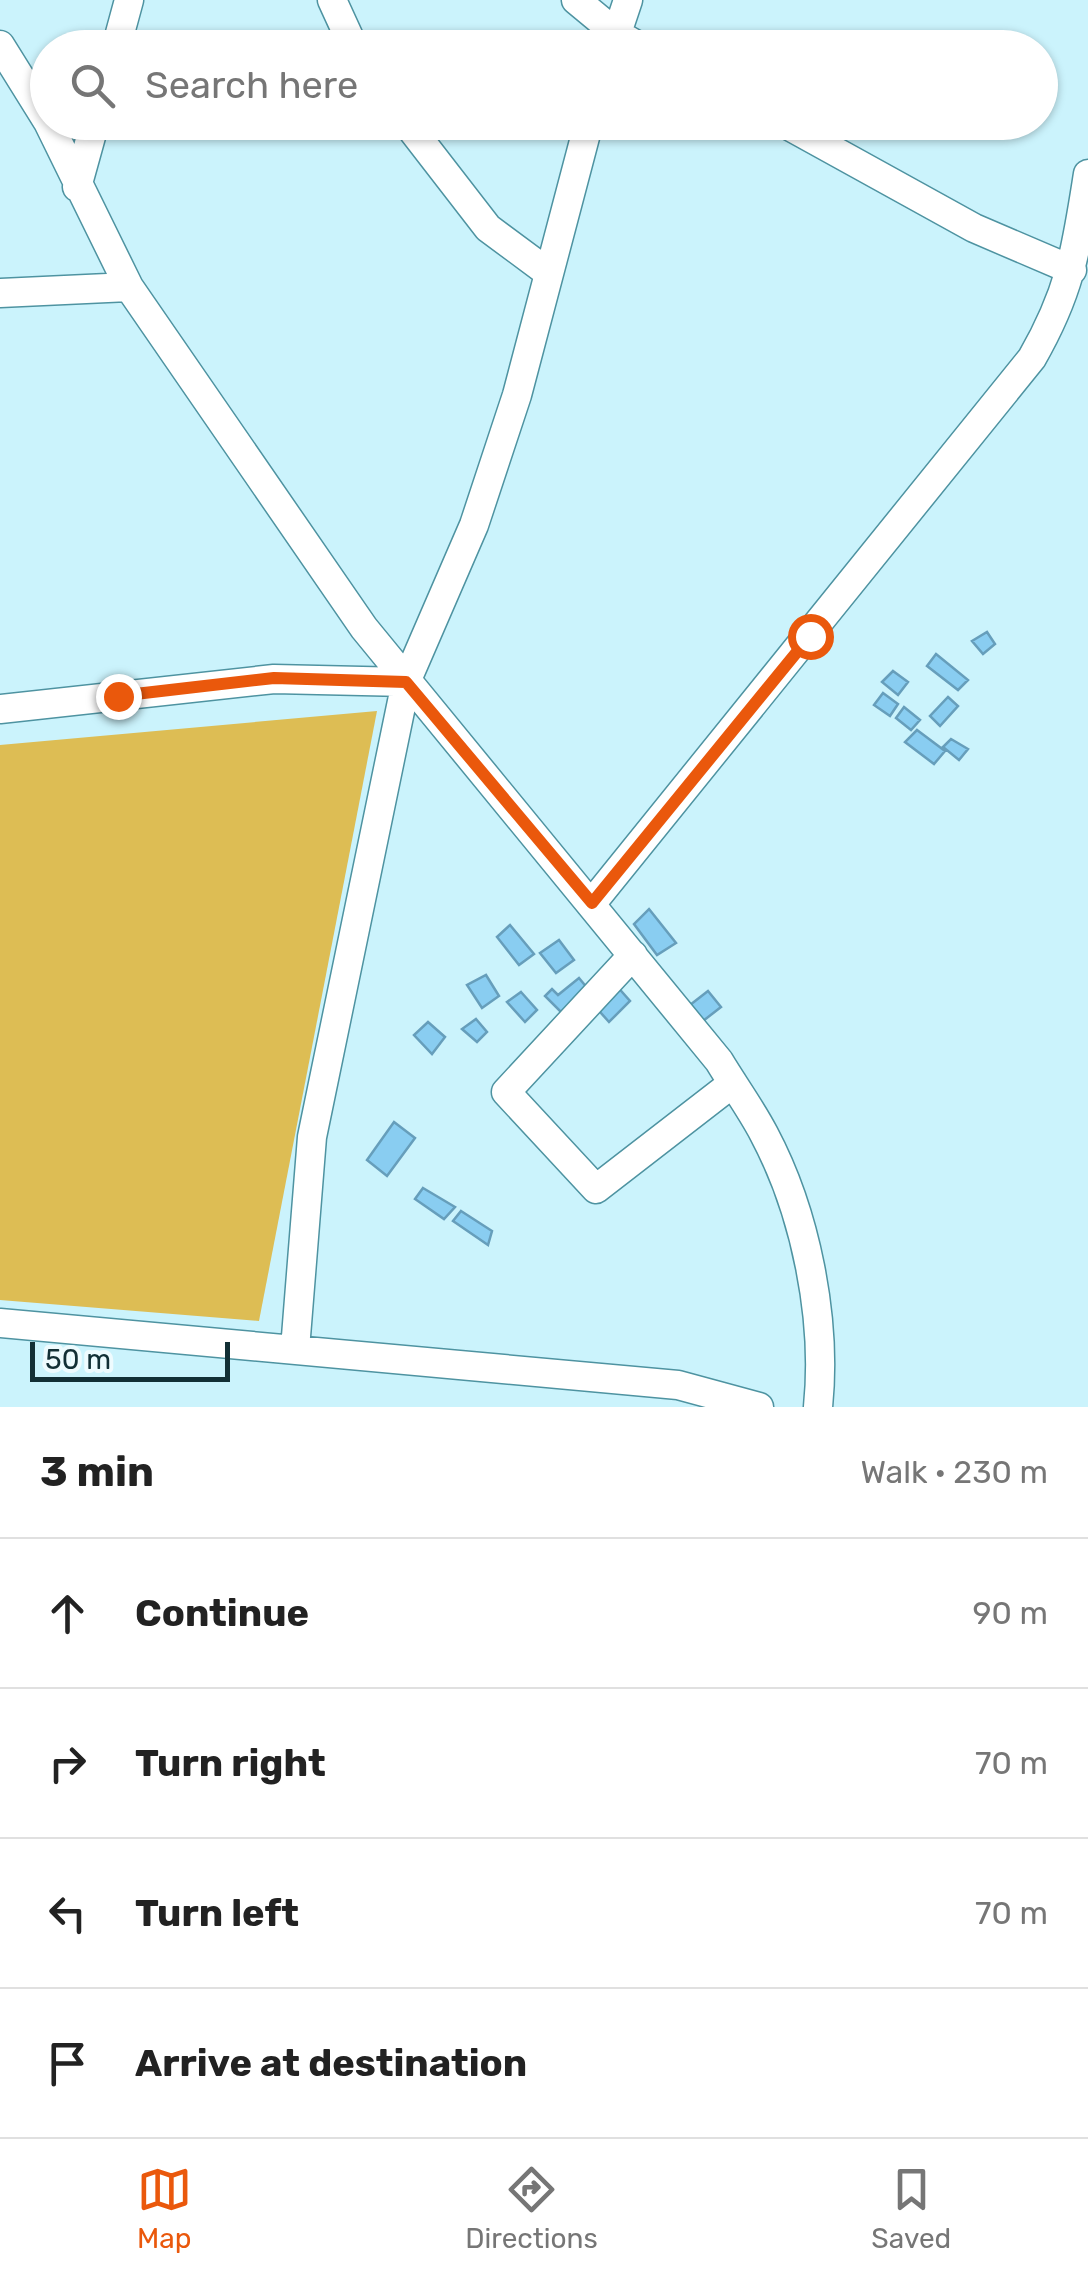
<!DOCTYPE html>
<meta charset="utf-8">
<style>
:root{--surface:#fff;--page:#f2f2f2;--text:#222;--muted:#767676;--line:#e0e0e0;--accent:#ea580c}
body{margin:0;font-family:Rubik,sans-serif;background:var(--page);color:var(--text)}
.scale{position:absolute;left:30px;bottom:25px;width:200px;box-sizing:border-box;padding-left:10px;border:5px solid #122f35;border-top:0;font-size:28px;line-height:35px;white-space:nowrap;color:#122f35;-webkit-text-stroke:8px #eefbfe;paint-order:stroke}
.stop{position:absolute;width:30px;height:30px;margin:-22px;border:8px solid #ea580c;border-radius:50%;background:#fff}
.stop.end{background:#ea580c;border-color:#fff;box-shadow:0 2px 10px #0008}
.list{margin:0;padding:0;list-style:none}
h2{display:flex;justify-content:space-between;align-items:center;height:130px;margin:0;padding:0 40px;font-size:42px}
h2 small{font-size:32px;font-weight:400;color:var(--muted)}
.list li{display:grid;grid-template-columns:65px 1fr auto;gap:30px;align-items:center;box-sizing:border-box;height:150px;padding:0 40px;border-top:2px solid var(--line)}
.list b{display:block;font-size:38px;white-space:nowrap}
.list em{font-size:32px;font-style:normal;color:var(--muted)}
.icon{flex:none;width:55px;height:55px;fill:none;stroke:currentColor;stroke-width:2;stroke-linecap:round;stroke-linejoin:round}
.map{position:relative;flex:none;width:1088px;height:1407px;overflow:hidden}
.search{position:absolute;background:var(--surface);box-shadow:0 2px 8px #0004;left:30px;right:30px;top:30px;height:110px;display:flex;align-items:center;gap:25px;box-sizing:border-box;padding:0 35px;border-radius:55px;color:var(--muted);font-size:38px}
.sheet{height:730px;background:var(--surface)}
nav{display:flex;justify-content:space-around;align-items:center;box-sizing:border-box;height:140px;border-top:2px solid var(--line);background:var(--surface);font-size:28px;color:var(--muted)}
nav a{display:grid;justify-items:center;gap:5px}
nav .on{color:var(--accent)}
.map>svg:first-child{display:block}
</style>
<div class="map">
<svg width="1088" height="1407" viewBox="0 0 1088 1407">
<rect width="100%" height="100%" fill="#cbf3fc"/>
<path fill="#ddbd54" d="M377,711l-118,610 -259,-21v-555z"/>
<path fill="#89cdf1" stroke="#669ebb" stroke-width="2.5" d="M987,632l8,12 -12,10 -11,-13z
M936,654l32,26 -10,10 -31,-24z
M893,671l15,11 -10,13 -16,-13z
M883,693l15,11 -8,12 -16,-11z
M948,697l10,9 -18,20 -10,-10z
M904,707l16,13 -9,10 -15,-12z
M917,730l28,21 -11,13 -29,-22z
M951,739l17,10 -9,11 -16,-13z
M649,909l27,34 -19,12 -23,-31z
M510,925l24,29 -15,11 -22,-28z
M559,940l15,20 -18,13 -16,-20z
M486,975l13,21 -17,12 -15,-23z
M579,978l9,11 -26,24 -17,-17 7,-7 6,6z
M615,984l15,17 -21,21 -16,-18z
M708,991l13,16 -18,14 -13,-16z
M521,992l16,18 -12,12 -18,-20z
M476,1019l11,13 -10,10 -15,-13z
M428,1022l17,15 -13,17 -18,-19z
M394,1122l21,16 -28,38 -20,-16z
M423,1188l32,19 -11,12 -29,-20z
M461,1211l31,20 -4,14 -35,-24z"/>
<g fill="none" stroke-linecap="round" stroke-linejoin="round">
<g stroke="#4e93a1" stroke-width="31">
<path id="minor" d="M332,0l22,48
M576,0l41,34 25,14
M0,45l48,77
M116,48l13,-48
M612,48l16,-48
M48,122l81,165 235,341 355,433c15,25 32,48 45,73 42,79 63,185 54,273
M406,122l82,106 58,43
M782,122l192,106 98,42
M77,187l18,-65
M0,293l129,-6
M0,709l274,-30 132,3
M592,903l440,-545c39,-68 44,-108 56,-184
M633,955l-127,137 90,97 137,-106
M0,1323l678,62 81,22
M295,1349l17,-212 94,-455 68,-157 43,-130 72,-273"/>
</g>
<use href="#minor" stroke="#fff" stroke-width="28"/>
</g>
<g fill="none" stroke-linecap="round" stroke-linejoin="round">
<path stroke="#ea580c" stroke-width="12" d="M118,696l156,-18 132,4 186,221 218,-267"/>
</g>
</svg>
<div class="scale">50 m</div>
<div class="stop" style="left:810px;top:636px"></div>
<div class="stop end" style="left:118px;top:696px"></div>
<div class="search"><svg class="icon" aria-label="search" viewBox="0 0 24 24"><circle cx="10" cy="10" r="6"/><path d="M15 15l6 6"/></svg>Search here</div>
</div>
<section class="sheet">
<h2>3 min<small>Walk · 230 m</small></h2>
<ul class="list">
<li><svg class="icon" aria-label="ahead" viewBox="0 0 24 24"><path d="M12 20V5M6 11l6-6 6 6"/></svg><div><b>Continue</b></div><em>90 m</em></li>
<li><svg class="icon" aria-label="right" viewBox="0 0 24 24"><path d="M7 20v-9h11M14 6l5 5-5 5"/></svg><div><b>Turn right</b></div><em>70 m</em></li>
<li><svg class="icon" aria-label="left" viewBox="0 0 24 24"><path d="M17 20v-9H6M10 6l-5 5 5 5"/></svg><div><b>Turn left</b></div><em>70 m</em></li>
<li><svg class="icon" aria-label="arrive" viewBox="0 0 24 24"><path d="M6 21V4h12l-3 4 3 4H6"/></svg><div><b>Arrive at destination</b></div></li>
</ul>
</section>
<nav>
<a class="on"><svg class="icon" aria-label="map" viewBox="0 0 24 24"><path d="M3 6l6-2 6 2 6-2v14l-6 2-6-2-6 2zM9 4v14M15 6v14"/></svg>Map</a>
<a><svg class="icon" aria-label="directions" viewBox="0 0 24 24"><path d="M12 3l9 9-9 9-9-9zM9 14v-3h6M13 9l2 2-2 2"/></svg>Directions</a>
<a><svg class="icon" aria-label="saved" viewBox="0 0 24 24"><path d="M7 4h10v16l-5-4-5 4z"/></svg>Saved</a>
</nav>
